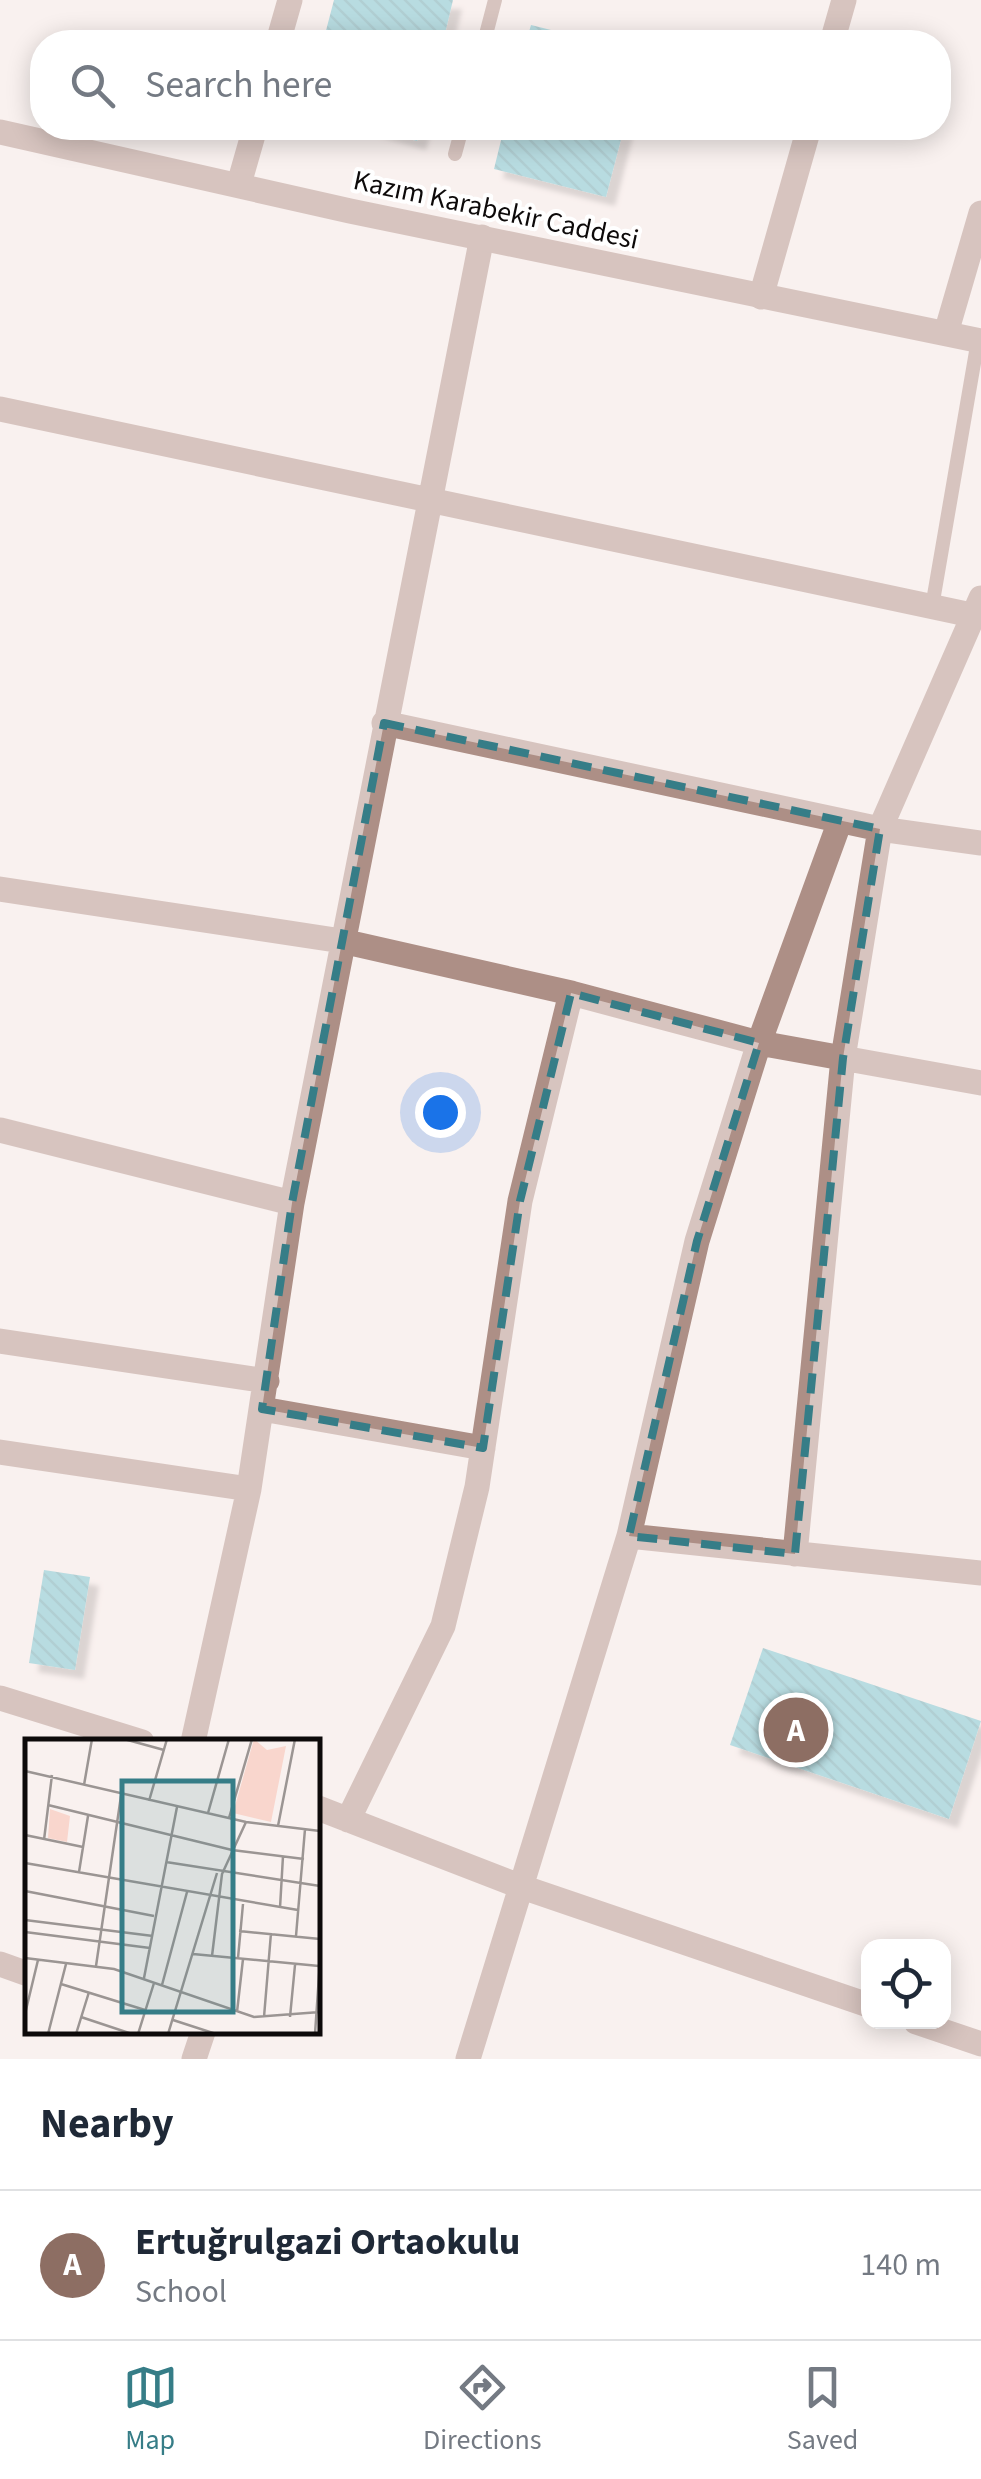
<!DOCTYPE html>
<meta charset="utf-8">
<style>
:root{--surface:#fff;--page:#f2f2f3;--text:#1f2937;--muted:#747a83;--line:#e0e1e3;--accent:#367d87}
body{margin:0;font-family:"Source Sans 3",sans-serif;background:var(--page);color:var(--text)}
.controls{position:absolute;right:30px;bottom:30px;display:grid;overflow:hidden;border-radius:20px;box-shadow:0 5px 25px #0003}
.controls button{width:90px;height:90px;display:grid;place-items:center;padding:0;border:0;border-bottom:2px solid var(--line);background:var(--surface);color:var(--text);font:50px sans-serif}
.you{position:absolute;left:440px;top:1112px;width:35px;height:35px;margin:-25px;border:8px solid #fff;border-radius:50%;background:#1a73e8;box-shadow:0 0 0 15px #1a73e833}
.badge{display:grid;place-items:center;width:65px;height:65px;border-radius:50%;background:var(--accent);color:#fff;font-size:32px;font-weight:700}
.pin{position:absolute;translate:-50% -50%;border:5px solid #fff;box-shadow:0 2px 10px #0006}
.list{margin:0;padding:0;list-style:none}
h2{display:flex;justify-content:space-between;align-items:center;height:130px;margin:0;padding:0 40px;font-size:42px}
h2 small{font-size:32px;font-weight:400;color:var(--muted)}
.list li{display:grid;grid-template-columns:65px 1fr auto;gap:30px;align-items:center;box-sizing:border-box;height:150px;padding:0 40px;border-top:2px solid var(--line)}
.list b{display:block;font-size:38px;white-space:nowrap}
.list p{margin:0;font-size:32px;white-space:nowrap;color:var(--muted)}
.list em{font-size:32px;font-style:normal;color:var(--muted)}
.icon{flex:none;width:55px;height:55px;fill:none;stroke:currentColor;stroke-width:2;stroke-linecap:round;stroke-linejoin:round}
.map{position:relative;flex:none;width:981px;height:2059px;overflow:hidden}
.search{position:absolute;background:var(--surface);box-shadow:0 5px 25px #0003;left:30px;right:30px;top:30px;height:110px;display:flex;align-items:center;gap:25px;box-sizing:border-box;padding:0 35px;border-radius:40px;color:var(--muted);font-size:38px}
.sheet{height:280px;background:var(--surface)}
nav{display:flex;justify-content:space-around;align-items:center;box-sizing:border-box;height:140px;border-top:2px solid var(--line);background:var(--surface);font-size:28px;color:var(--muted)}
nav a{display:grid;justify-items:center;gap:5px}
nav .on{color:var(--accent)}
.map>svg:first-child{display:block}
</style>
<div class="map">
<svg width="981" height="2059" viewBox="0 0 981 2059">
<defs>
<pattern id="building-back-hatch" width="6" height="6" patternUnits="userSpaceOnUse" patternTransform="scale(2.5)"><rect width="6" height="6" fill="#69c3d0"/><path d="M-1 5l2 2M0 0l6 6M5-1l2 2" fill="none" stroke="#5aa6b1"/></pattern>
<filter id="shadow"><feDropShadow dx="9" dy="9" stdDeviation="2.5" flood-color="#0004"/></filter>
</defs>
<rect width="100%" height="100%" fill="#f9f1ef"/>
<path fill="url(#building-back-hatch)" filter="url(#shadow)" d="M334,0h119l-10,42h-120z
M531,25l64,16v1h-69z
M370,128h51l-4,13z
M504,128h120l-18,69 -112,-28z
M44,1570l46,7 -15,93 -46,-7z
M763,1648l218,73 -32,98 -219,-74z"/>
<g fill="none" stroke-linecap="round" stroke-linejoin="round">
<path stroke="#ad8f86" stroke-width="14" d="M484,42l11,-42
M455,154l7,-26
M932,607l46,-267"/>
<path stroke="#ad8f86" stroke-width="25" d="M278,42l12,-42
M832,42l12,-42
M239,184l16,-56
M761,297l48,-169
M946,333l35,-120
M0,409l981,208
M384,723l496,106 101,14
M0,889l342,52 229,52 188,50 222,40
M0,1130l292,73
M0,1341l267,40
M262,1409l221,39
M0,1452l249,37
M629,1536l352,37
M795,1554l48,-496 37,-229 101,-231
M0,1698l142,44
M193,1742l56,-253 43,-286 190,-966
M318,1808l204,79 346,118
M348,1820l95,-194 34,-139 43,-286 51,-208
M0,1964l28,10
M916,2022l65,22
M194,2059l9,-27
M468,2059l161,-523 68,-295 62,-198 81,-222"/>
<path stroke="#ad8f86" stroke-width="25" d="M0,132l350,79 631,130"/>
</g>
<path d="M0 0H981V2059H0ZM384,723l496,106 -37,229 -48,496 -166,-18 68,-295 62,-198 -188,-50 -51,208 -37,247 -221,-39 30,-206z" fill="#f9f1ef" fill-opacity=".55" fill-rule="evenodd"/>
<path fill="none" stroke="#367d87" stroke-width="8" stroke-dasharray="20 12" stroke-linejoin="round" d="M384,723l496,106 -37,229 -48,496 -166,-18 68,-295 62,-198 -188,-50 -51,208 -37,247 -221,-39 30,-206z"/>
<g text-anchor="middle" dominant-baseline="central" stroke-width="8" stroke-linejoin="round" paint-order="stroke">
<g font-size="28" fill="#0d0a0a" stroke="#fff">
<text transform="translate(496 210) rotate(12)">Kazım Karabekir Caddesi</text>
</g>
</g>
<g transform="translate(25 1739)">
<rect width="295" height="295" fill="#f9f1ef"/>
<path d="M229,0l13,11 19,-4 -15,76 -38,-9zM25,70l20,7 -3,26 -19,-4z" fill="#f9d6cd"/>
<path fill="none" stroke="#9b9593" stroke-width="2.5" d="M99,0l40,11M0,32l221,51 74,9M59,46l8,-46M124,62l18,-62M23,66l184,45 72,9M183,74l21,-74M204,79l23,-79M253,87l17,-87M0,96l58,12M19,101l8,-65M141,123l154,24M0,124l273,47M54,133l9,-56M0,152l129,25M255,169l3,-52M0,181l128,16M214,192l81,8M0,193l125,16M271,197l9,-107M168,215l126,12M187,217l10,-82 24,-52M0,219l89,11 140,48 66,-5M213,219l5,-54M71,227l25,-170M119,239l33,-171M36,245l84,26M137,246l25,-93M212,273l6,-53M0,275l13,-54M56,278l51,17M239,278l7,-84M265,278l5,-52M148,281l43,14M23,295l18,-70M51,295l13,-42M113,295l16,-51M143,295l49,-161M290,295l5,-73"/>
<path fill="#367d87" fill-opacity="0.15" stroke="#367d87" stroke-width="5" d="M97,42h111v231h-111z"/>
<rect width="295" height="295" fill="none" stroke="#0d0a0a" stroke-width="5"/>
</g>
</svg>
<div class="controls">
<button><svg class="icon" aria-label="locate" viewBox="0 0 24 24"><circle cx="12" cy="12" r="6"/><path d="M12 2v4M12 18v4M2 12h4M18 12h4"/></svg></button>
</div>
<div class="you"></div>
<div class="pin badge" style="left:796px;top:1730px;background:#8d6e63">A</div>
<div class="search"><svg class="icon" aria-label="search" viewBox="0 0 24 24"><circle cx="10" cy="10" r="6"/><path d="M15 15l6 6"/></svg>Search here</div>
</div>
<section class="sheet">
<h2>Nearby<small></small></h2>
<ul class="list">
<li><span class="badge" style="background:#8d6e63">A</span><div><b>Ertuğrulgazi Ortaokulu</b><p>School</p></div><em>140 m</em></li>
</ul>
</section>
<nav>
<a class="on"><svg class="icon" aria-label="map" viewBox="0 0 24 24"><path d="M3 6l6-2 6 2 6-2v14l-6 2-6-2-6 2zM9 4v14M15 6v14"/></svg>Map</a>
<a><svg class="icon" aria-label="directions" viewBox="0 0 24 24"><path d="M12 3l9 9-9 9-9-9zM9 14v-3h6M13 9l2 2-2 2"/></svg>Directions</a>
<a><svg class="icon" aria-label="saved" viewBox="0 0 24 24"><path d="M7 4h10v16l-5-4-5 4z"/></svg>Saved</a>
</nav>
